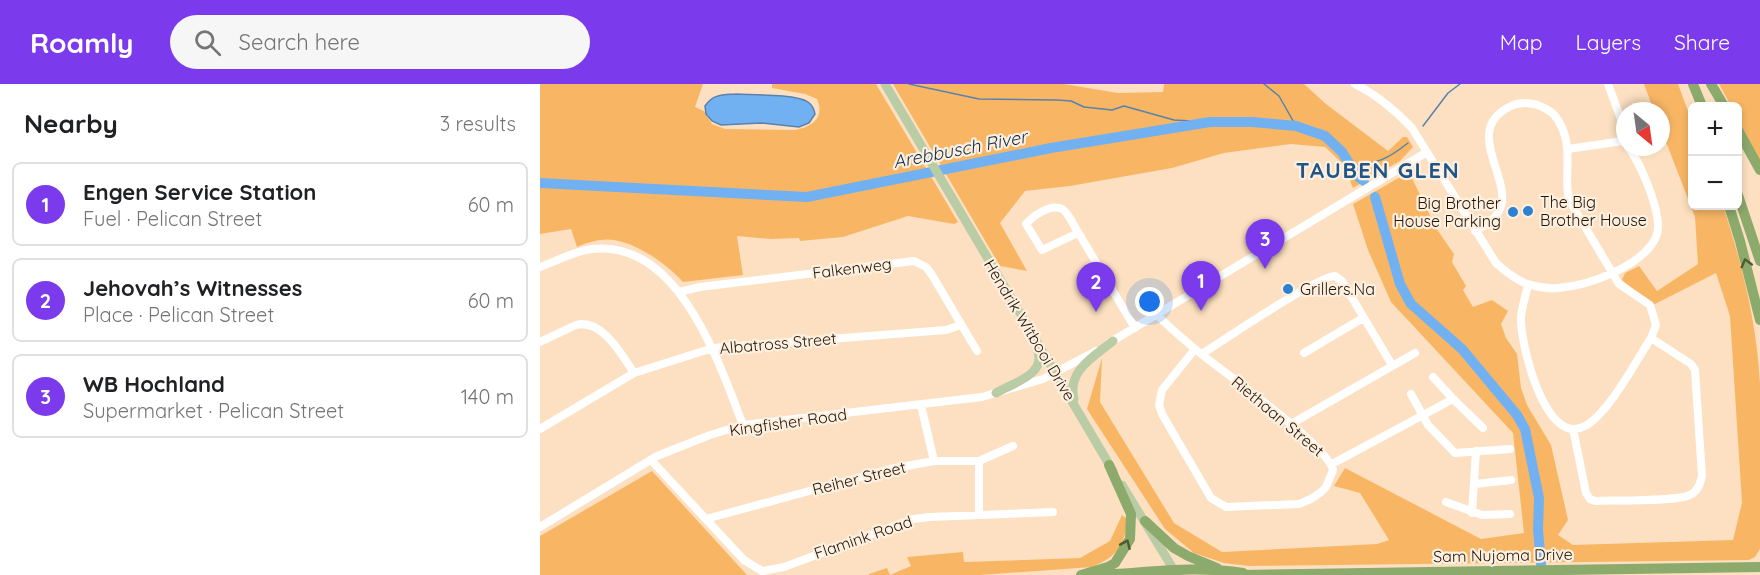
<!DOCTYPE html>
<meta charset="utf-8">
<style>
:root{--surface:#fff;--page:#f6f6f6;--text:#202124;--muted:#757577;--line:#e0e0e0;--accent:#7c3aed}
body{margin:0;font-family:Quicksand,sans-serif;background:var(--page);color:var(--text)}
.controls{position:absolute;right:18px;top:18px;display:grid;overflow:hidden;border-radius:9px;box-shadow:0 3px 9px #0003}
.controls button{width:54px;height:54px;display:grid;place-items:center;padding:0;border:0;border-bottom:2px solid var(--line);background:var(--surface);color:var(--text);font:30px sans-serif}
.compass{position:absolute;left:1076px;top:18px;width:54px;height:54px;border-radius:50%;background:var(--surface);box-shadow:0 3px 9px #0003;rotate:151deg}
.you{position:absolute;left:610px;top:218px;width:21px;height:21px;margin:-15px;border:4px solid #fff;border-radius:50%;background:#1a73e8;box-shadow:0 0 0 9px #1a73e833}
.badge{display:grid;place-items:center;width:39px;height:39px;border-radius:50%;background:var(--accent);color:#fff;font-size:20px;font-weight:700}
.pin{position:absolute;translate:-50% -50px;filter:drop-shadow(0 2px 3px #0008)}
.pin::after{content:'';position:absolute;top:32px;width:21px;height:18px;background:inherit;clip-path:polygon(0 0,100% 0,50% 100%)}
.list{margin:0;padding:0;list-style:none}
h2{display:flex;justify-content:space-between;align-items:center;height:78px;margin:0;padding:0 24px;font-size:26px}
h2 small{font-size:20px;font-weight:400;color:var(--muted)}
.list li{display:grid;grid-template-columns:39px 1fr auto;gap:18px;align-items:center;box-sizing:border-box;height:84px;margin:0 12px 12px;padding:0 12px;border:2px solid var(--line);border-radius:9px}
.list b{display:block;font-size:22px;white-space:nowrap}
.list p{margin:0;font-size:20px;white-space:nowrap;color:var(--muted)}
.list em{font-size:20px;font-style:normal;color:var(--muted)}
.icon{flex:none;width:33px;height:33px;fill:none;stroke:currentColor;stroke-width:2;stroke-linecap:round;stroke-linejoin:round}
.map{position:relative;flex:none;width:1220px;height:491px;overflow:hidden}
header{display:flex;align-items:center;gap:36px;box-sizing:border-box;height:84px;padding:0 30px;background:var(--accent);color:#fff}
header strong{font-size:28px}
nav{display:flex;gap:33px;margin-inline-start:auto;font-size:21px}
.search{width:420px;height:54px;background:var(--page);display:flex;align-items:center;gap:15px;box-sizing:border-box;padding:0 21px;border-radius:33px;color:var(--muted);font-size:22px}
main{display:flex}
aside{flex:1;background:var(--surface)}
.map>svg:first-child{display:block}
</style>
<header>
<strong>Roamly</strong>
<div class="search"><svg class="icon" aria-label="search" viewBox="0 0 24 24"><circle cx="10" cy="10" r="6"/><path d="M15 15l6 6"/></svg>Search here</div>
<nav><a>Map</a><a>Layers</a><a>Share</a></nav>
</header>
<main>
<aside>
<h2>Nearby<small>3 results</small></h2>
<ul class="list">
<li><span class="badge">1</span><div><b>Engen Service Station</b><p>Fuel · Pelican Street</p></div><em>60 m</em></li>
<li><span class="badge">2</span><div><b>Jehovah’s Witnesses</b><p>Place · Pelican Street</p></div><em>60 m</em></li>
<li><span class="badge">3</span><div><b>WB Hochland</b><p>Supermarket · Pelican Street</p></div><em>140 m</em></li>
</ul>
</aside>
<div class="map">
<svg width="1220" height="491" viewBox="0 0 1220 491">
<rect width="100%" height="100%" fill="#fce0c1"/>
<path fill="#f8b665" d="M0,0h163l-8,23 9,4 8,13 13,5 70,1c17,-3 30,-12 22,-31l-12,-5 -33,-6v-4h104l82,138 -4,2 -46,-8 -65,21 -43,4 -1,-3 -28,1 -34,-3 6,39 -60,7c-16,-18 -45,-38 -69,-42 -11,-2 -26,2 -37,7l-6,-18 -31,5z
M353,0h171l54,9 45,-1 1,-8h140l22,20 62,47 15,-14h4l6,10 -13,14 -47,27 -11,-25 -17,-16 -34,-3 -67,9 -52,15 -102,18 -45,5 -25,32 27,48 -27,-5z
M1104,0h34l14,38v84h31c19,57 34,118 37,178 0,55 0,110 0,165l-5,8 -6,3 -500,6 -25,-3 -30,-10 -29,-24 -78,-120 15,-51 -2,44 74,121 48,29 155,-8 12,-4 -29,-47 -26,-7 11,-18 136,71 43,-6 -11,-100 -122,-131 -23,-52 -15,-46 56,-32 27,56 18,26 -2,8 14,24 -3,4 10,17 19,-7 16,11 -7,13 5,14 11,16 4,34 6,17 24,40 17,75 -10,15 15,10 160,-5 9,-37 -12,-187 -14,-43 -63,32 -31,-25 3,-7 14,-7 18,25 41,-27 -3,-47 -34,-88v-18h-7z
M1179,0h41v77l-22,-42v-13h-7z
M112,387l95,104h-207v-39z
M582,431l5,4c-2,28 -10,37 -35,48l-112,8h-111v-1l18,-6 3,7 21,-9 -4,-9 56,-5 1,10 116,-4 30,-17z"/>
<path fill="#71b1f2" stroke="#5982ac" stroke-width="1.5" d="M196,10c15,1 60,0 72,8 4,3 6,6 7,12l-6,9 -10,4 -38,-4 -40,2 -9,-4 -6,-7 -1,-8c8,-12 17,-11 31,-12z"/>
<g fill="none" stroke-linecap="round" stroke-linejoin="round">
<path stroke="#5982ac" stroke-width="1.5" d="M369,0l70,15 78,1 14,1 13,6 28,3 12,-4 50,14 36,2
M724,0l15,12 17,30
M883,42l25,-33 12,-9
M810,81c27,-1 38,-6 58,-22"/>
<path stroke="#71b1f2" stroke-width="10" d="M0,99l267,14 244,-49 159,-26h42l44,4 29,10 17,16 15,24 7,5
M835,113l25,87 11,20 51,45 55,66 8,14 14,69 -1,32 4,45"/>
<path stroke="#fff" stroke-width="8" d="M815,0c22,11 40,26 57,44l84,135c10,9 22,19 35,22 8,2 18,4 27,3 30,-2 85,-22 98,-51 9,-19 -16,-75 -28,-90
M1068,0l17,46
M1028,65l55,-8
M935,147c12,-7 25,-14 27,-29 4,-30 -36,-73 7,-95 14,-7 27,-4 39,3 9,5 14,16 17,26 6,21 -1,43 4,64l50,84 31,21 6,20 -5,13c-15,23 -42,75 -66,88 -40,22 -65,-83 -64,-109 1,-11 5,-22 7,-32
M538,149l-36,17 -16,-26c7,-8 25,-21 36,-15 7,4 11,16 16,23 19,32 38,64 57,96
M0,183c17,-6 34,-16 52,-18 87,-10 127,114 151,176
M139,208l21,-5 214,-26 12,6 6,8 45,76
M617,231c12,12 25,23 38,34 25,21 133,96 138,121l-7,17 -5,5 -10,7 -12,5 -73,3 -15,-9 -49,-84 -3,-9 3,-15 33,-41
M0,258l36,-17c26,-7 46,30 58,48
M569,259l318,-191
M764,269l59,-35
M662,270c20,-13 116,-78 133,-78l7,5 50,84
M893,293l20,22 30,29
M871,310l17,31 27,28 55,-4
M381,321l13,56
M751,340l124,-71
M0,345l94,-56 79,-25 233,-18 15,-5
M1033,345l13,64 4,6 5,2c21,-1 78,1 95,-6 8,-4 10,-11 12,-19l-7,-106 -4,-6 -40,-26
M111,376l93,100 18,11 22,-4 129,-48 17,-2 123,-5
M439,377v54
M792,380l121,-65
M935,400l36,-4
M906,418l36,13 28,-1
M932,429l4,-62
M166,435l184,-50 44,-8h45l34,-15
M0,443l117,-71 53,-21 33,-10 239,-28 61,-18 53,-28"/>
<path stroke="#b9cca6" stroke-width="9" d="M345,0l228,387
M456,309c17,-10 52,-19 41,-44
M534,315c-7,-28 19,-42 39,-58
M582,401l55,90"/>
<path stroke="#8baa6b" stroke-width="10" d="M1153,0l9,22
M1171,0l13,22
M1198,46l22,40
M1198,111l22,66
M1189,122l11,35 20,79
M605,437l29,27 14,8 29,12
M541,491l27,-8 7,-4 15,-24 1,-25 -22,-49
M558,491c48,-2 98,-10 145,-2
M697,491l523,-8"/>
</g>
<defs><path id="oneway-chevron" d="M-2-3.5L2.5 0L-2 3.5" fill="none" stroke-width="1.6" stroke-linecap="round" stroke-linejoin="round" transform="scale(1.5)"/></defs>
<g stroke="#515934">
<use href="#oneway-chevron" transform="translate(1206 179) rotate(-105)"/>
<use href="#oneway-chevron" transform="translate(586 460) rotate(-66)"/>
</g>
<g fill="#2c82d0" stroke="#fef0e0" stroke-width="2">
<circle cx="988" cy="127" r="6"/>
<circle cx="973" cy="128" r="6"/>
<circle cx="748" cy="205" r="6"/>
</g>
<g text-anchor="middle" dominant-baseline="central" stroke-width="4.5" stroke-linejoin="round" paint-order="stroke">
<g font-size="16" fill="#221607" stroke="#fef0e0" text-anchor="start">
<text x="1000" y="118">The Big<tspan x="1000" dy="18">Brother House</tspan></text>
<text x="961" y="119" text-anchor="end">Big Brother<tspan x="961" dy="18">House Parking</tspan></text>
<text x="760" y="205">Grillers.Na</text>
</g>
<g font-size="16" fill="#221607" stroke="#fef0e0">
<text transform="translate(312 184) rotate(-7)">Falkenweg</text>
<text transform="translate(490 246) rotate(59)">Hendrik Witbooi Drive</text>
<text transform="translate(238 259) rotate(-5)">Albatross Street</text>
<text transform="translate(738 332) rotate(40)">Riethaan Street</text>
<text transform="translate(248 338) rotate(-8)">Kingfisher Road</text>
<text transform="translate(319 394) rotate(-14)">Reiher Street</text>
<text transform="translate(323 453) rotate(-19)">Flamink Road</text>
<text transform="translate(963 471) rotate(-1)">Sam Nujoma Drive</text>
</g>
<g font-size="18" font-style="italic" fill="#0b2d4d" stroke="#fef0e0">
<text transform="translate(420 65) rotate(-11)">Arebbusch River</text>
</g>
<g font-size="22" font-weight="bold" letter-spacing="1.5" fill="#205588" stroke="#fef0e0">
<text x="838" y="86">TAUBEN GLEN</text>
</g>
</g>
</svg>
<div class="controls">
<button>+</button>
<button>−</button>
</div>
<svg class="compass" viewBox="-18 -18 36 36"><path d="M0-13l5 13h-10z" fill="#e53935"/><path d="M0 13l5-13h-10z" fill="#757577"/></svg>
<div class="you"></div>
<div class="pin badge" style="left:661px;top:227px">1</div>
<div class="pin badge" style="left:556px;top:228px">2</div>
<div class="pin badge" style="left:725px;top:185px">3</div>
</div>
</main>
